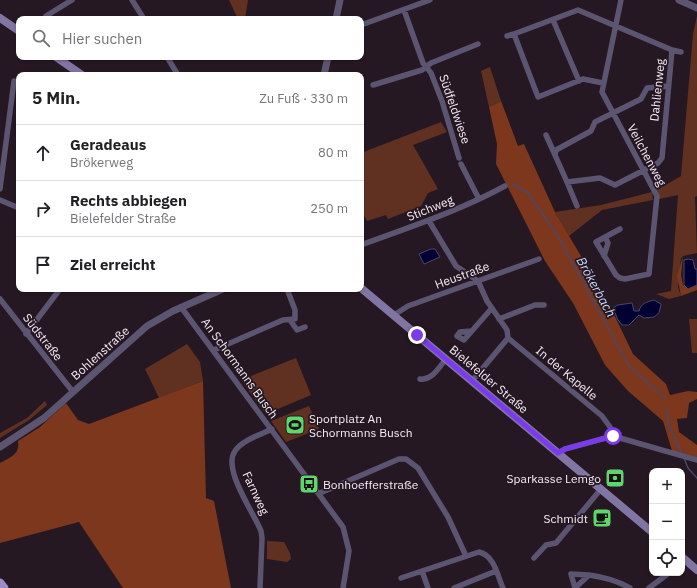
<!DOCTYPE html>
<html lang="de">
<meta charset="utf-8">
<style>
:root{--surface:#fff;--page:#f2f2f2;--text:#202124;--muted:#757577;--line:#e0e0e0}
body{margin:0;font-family:"IBM Plex Sans",sans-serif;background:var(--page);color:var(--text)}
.controls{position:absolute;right:12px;bottom:12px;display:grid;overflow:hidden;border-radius:8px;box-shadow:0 1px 3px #0004}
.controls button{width:36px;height:36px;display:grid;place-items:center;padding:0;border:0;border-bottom:1px solid var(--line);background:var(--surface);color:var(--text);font:20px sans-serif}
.stop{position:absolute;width:12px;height:12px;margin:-9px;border:3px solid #7c3aed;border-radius:50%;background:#fff}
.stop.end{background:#7c3aed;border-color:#fff;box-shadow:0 1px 4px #0008}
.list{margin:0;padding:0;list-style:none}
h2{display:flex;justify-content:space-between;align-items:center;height:52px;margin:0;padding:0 16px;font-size:17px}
h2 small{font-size:13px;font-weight:400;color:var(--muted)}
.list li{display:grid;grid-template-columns:26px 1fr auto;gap:12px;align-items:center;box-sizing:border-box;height:56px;padding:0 16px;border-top:1px solid var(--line)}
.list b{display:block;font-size:15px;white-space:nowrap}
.list p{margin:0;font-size:13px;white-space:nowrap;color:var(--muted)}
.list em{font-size:13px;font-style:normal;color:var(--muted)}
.icon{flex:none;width:22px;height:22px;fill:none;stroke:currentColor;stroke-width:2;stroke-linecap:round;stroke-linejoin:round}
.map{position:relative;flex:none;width:697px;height:588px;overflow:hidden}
.search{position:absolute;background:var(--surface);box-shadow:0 1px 3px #0004;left:16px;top:16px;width:348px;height:44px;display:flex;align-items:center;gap:10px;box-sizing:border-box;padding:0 14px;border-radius:8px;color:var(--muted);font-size:15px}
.panel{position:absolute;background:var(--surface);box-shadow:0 1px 3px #0004;left:16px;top:72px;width:348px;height:220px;border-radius:8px}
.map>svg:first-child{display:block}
</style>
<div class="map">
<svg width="697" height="588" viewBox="0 0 697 588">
<rect width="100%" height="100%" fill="#251823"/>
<path fill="#603120" d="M229,0h19l-3,19h-7z
M697,16v180l-2,1 2,56 -14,3 -2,2 -3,29 3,9 -12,3 -13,-5 15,-3 7,-96 -19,4 -2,-9 24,-14 12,-142z
M490,67l11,34 -12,6 -8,-36z
M441,122l6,10 -34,13 25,44 -10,4 -7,13 -33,13 -2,-4 -19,6 -6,-10v-58z
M652,192l1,8 -51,10 -33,26 -14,-24 46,-7z
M689,319h8v34h-5z
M187,344l13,18 3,19 -44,17 -14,-29z
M296,358l15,37 -45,19 -25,-34z
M45,401l2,4 -18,15 -29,18v-5l27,-15z
M309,406l10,23 -33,13 -15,-21z
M267,541l17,1 6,11 1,6 -4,3 -20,-3z"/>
<path fill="#7c371c" d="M501,101l17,45 6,-2 31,68 53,90 25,52 33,30 4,11 18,-4 9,1v7l-8,4 -2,15 -10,1 2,13 18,13v13l-25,-7 -9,-30 -35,-30 -23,-26 -32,-62 -28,-42 -49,-97 1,-20 -8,-37z
M683,256l-2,19 2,10 4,3 10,-4v6l-16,6 -4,-20z
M203,381l3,117 8,3 17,87h-108l-44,-66 -79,21v-80c10,-6 20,-8 18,-22l22,-14 26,-24 12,17 11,4z"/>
<path fill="#003" stroke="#4a476d" d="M431,249h4l5,8 -16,7 -5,-10z
M688,259l5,1 2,9h2v16l-9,4 -4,-4v-25z
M654,300l7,4 -2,9 -5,4 -10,1 -5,-3 -10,10h-7l-4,-5 -5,-12 5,-3 14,-2 2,8h5c2,-8 8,-9 15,-11z"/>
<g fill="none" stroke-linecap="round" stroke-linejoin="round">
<path stroke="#4a476d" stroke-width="1.5" d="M513,184l15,9 31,45 70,128 36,32
M667,409l2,17 13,28
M684,458l4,10 9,10"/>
<path stroke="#5c5572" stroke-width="5.5" d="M132,0l12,19
M404,10l19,53 8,10 11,28 17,57
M46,16l26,-16
M553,20l26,61
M361,25l69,-25
M507,36l7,-2
M672,50l9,2
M167,57l11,18
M603,83l-20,-4 -45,18 -24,-63 64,-24 94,40 -10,108 -4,5 -43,22 -15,-7 -33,4 -12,-27 1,-5 35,-19 4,-9 46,-23 6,-11 21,-2
M373,85l49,-15 9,-7 47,-19
M546,135l9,20
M461,164l18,35
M567,182l10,24
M0,189l14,-108 5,4
M0,200l19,8
M429,221l27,45 22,15 9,20 20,29 1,8 -36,43
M620,229l-24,13 20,33 4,3 5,1 24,-5 8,-78 -55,-104 19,-92
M361,245c49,-18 98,-34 144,-59
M604,256l4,-13 -3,-6
M0,299l73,93
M181,307l162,220 6,24 -6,37
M394,315l14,-9 131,-47
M499,319l36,-14h9
M290,320l7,10 8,-3
M471,331l-11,1 -3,4 7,4 28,-32
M26,334l34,-45
M508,338l94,78 8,11
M214,350l69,-30 12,-1v-9l-8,-21
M420,379c12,2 19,-12 26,-20
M558,453l7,-4 48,-13 84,24
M320,493l79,-34h7l12,9 30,49 18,39
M534,558l12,-13 10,-2 45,-54
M422,571l6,17
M401,578l78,-26c16,4 18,23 24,36
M260,588l2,-50 -1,-7c-7,-18 -39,-62 -26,-80 7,-11 25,-16 37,-22
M454,588l42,-17
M575,588l14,-13c15,2 27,5 41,13
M575,588l-4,-14 18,1
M649,588l20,-15"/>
<path stroke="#5c5572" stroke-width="7" d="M679,0l18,8
M336,19l4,-19
M324,75l4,-18
M0,447l44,-29 103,-92 26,-15 50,-22"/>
<path stroke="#8075a3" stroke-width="8" d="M0,18l19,13
M56,57l26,18
M361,288l291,244
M682,557l15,13"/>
<path stroke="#9c8dc9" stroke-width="9" d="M0,583l4,5"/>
</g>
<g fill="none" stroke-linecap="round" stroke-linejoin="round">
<path stroke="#7c3aed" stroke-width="5" d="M417,335l141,118 7,-4 48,-13"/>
</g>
<defs>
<g id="stadium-square" transform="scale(1)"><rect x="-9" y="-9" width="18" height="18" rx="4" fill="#5fd56b" stroke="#251823"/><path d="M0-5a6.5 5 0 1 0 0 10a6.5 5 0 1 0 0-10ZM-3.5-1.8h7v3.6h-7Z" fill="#111"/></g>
<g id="bank-square" transform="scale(1)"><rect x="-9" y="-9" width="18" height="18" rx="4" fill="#5fd56b" stroke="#251823"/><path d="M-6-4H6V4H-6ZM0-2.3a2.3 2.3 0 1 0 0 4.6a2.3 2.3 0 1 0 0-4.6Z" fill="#111"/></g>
<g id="bus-square" transform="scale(1)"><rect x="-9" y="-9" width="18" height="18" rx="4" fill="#5fd56b" stroke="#251823"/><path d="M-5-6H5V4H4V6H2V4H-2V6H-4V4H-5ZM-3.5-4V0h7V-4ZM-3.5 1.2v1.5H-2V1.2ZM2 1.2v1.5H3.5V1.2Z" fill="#111"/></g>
<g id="cafe-square" transform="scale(1)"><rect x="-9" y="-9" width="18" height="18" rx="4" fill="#5fd56b" stroke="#251823"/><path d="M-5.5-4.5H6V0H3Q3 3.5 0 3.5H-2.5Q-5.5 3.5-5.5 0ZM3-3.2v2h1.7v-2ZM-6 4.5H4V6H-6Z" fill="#111"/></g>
</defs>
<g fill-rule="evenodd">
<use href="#stadium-square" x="295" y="425"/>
<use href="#bank-square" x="615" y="478"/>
<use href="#bus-square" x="309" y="484"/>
<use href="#cafe-square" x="602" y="518"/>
</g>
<g text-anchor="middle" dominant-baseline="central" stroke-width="3.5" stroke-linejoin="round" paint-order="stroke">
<g font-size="12" fill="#f6ecf4" stroke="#251823">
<text transform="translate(657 90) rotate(-84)">Dahlienweg</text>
<text transform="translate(455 109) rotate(71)">Südfeldwiese</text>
<text transform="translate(647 155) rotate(62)">Veilchenweg</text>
<text transform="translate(430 208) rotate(-22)">Stichweg</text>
<text transform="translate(462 275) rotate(-20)">Heustraße</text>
<text transform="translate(43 337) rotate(52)">Südstraße</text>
<text transform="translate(100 353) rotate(-42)">Bohlenstraße</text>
<text transform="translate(240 368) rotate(54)">An Schormanns Busch</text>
<text transform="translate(567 373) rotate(40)">In der Kapelle</text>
<text transform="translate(489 379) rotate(40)">Bielefelder Straße</text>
<text transform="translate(256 493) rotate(65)">Farnweg</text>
</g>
<g font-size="12" fill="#f6ecf4" stroke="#251823" text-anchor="start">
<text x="309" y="418">Sportplatz An<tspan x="309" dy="14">Schormanns Busch</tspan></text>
<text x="601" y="478" text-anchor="end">Sparkasse Lemgo</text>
<text x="323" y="484">Bonhoefferstraße</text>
<text x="588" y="518" text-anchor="end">Schmidt</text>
</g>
<g font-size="13" font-style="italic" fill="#c6dbfe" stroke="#251823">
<text transform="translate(596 287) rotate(61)">Brökerbach</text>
</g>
</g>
</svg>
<div class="controls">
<button>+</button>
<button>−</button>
<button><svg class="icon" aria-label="locate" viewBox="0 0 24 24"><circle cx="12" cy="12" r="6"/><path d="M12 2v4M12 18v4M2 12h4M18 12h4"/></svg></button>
</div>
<div class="stop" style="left:613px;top:436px"></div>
<div class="stop end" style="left:417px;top:335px"></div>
<div class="search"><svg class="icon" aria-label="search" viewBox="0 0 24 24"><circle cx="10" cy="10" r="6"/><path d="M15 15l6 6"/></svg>Hier suchen</div>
<section class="panel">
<h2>5 Min.<small>Zu Fuß · 330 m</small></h2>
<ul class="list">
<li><svg class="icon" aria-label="ahead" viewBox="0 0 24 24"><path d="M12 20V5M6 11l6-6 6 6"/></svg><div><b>Geradeaus</b><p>Brökerweg</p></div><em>80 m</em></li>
<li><svg class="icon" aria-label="right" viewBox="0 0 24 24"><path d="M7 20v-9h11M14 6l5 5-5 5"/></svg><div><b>Rechts abbiegen</b><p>Bielefelder Straße</p></div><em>250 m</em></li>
<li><svg class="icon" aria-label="arrive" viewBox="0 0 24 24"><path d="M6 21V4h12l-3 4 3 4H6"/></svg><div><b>Ziel erreicht</b></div></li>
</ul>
</section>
</div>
